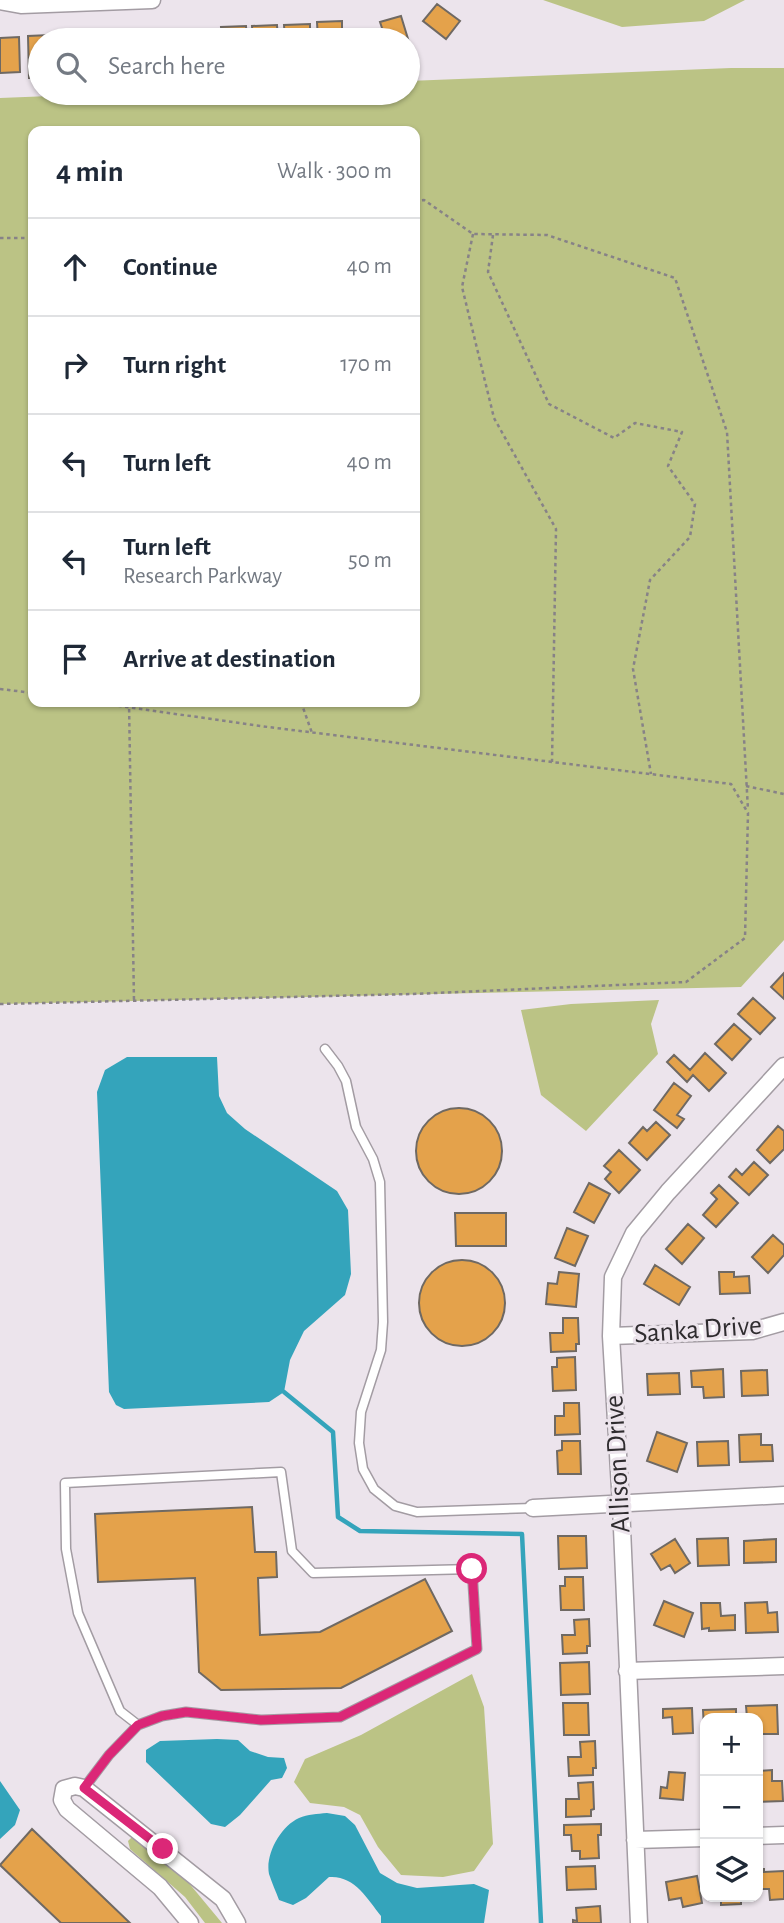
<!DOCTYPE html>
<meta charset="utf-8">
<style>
:root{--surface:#fff;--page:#f6f6f7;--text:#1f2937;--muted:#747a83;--line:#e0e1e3}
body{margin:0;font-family:"Alegreya Sans",sans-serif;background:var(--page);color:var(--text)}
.controls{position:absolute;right:21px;bottom:21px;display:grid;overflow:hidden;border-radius:14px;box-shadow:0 2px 5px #0004}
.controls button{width:63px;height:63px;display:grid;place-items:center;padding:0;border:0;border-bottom:2px solid var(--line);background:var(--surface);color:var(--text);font:35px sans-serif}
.stop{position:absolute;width:21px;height:21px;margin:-16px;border:5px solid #db2777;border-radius:50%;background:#fff}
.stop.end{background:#db2777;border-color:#fff;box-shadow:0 2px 7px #0008}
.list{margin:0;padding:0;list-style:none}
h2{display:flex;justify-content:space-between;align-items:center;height:91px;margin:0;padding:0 28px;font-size:30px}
h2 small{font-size:23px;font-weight:400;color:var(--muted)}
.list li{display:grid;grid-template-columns:46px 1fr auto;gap:21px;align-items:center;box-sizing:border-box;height:98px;padding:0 28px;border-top:2px solid var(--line)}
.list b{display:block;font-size:26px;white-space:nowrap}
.list p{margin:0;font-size:23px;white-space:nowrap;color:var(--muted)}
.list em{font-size:23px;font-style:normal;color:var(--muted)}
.icon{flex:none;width:38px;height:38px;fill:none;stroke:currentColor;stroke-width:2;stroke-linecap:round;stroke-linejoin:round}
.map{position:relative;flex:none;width:784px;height:1923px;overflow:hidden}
.search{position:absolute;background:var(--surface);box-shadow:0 2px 5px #0004;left:28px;top:28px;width:392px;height:77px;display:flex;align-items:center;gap:18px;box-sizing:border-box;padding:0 24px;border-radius:38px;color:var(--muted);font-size:26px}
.panel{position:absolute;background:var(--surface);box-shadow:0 2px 5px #0004;left:28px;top:126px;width:392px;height:581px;border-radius:14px}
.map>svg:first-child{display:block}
</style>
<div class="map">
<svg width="784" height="1923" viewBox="0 0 784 1923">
<rect width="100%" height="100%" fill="#ece4ec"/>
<path fill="#bbc385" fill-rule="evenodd" d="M543,0h202l-41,21 -82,6z
M731,68h53v872l-43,47 -741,17v-906l126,-5h282v-12zM415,131v571h-382v-571z
M659,1000l-8,24 7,30 -72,77 -45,-36 -20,-85 50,-6z
M472,1674l12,33 9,137 -19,27 -31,6 -42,-2 -23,-28 -18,-32 -16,-8 -34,-4 -16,-21 11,-23 56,-24z
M132,1837h6l50,45 34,41h-17l-20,-26 -55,-48 -2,-8z"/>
<path fill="#34a4bb" d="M127,1057h90l2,39 8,17 18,16 92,62 11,19 3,64 -6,21 -41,36 -14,29 -6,32 -15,10 -145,7 -8,-4 -7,-13 -12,-300 8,-22z
M217,1739l21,1 12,11 18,6 16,1 3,10 -5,10 -11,2 -31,35 -15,12 -14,-3 -65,-62v-12l14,-9z
M0,1781l20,29 -5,15 -15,14z
M327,1813l18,3 10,9 25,48 17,10 20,5 57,-4 15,6 -5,33h-103v-7c-14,-18 -27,-41 -52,-39l-23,21 -13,7 -14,-5c-3,-8 -7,-17 -10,-26 -4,-20 12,-48 30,-56 9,-4 18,-4 28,-5z"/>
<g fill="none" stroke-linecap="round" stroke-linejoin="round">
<path stroke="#34a4bb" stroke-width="4.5" d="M284,1392l49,40 5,85 22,14 162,3 19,389"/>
</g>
<path fill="#e4a24b" stroke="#6f6963" stroke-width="2" d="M437,4l23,17 -14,18 -23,-18z
M401,16l11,36 -4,2v-14h-22l-6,-18z
M342,21v19h-24l-1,-18z
M310,24v16h-25l-1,-15z
M277,25l1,15h-25l-1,-14z
M246,26l1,14h-25l-1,-13z
M213,29v11h-25v-10z
M350,29h24l1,11h-25z
M181,30l1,10h-27v-9z
M149,31v9h-26v-8z
M83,33l1,7h-25v-6z
M91,33h13v7h-13z
M50,35v5h-10v38h-11l-1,-42z
M19,37l1,35 -20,1v-35z
M784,973v26l-13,-12z
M753,998l22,20 -15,16 -22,-20z
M734,1024l17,15 -19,21 -17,-16z
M705,1053l21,20 -17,18 -16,-16 -6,7 -20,-20 7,-7 16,15z
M674,1083l17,13 -14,19 7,4 -7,9 -23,-18z
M416 1151a43 43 0 1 1 86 0a43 43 0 1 1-86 0Z
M656,1122l14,13 -23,25 -18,-17 14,-16 4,4z
M778,1126l6,5v18l-14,14 -13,-13z
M619,1150l21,20 -21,23 -14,-14 6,-7 -7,-6z
M754,1162l14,13 -19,20 -20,-18 7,-8 6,6z
M589,1183l21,11 -16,29 -20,-11z
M719,1185l19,18 -22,24 -13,-12 14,-16 -6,-6z
M455,1213h51v33h-50z
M688,1224l16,14 -22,26 -16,-15z
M567,1228l21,8 -13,30 -20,-8z
M773,1235l11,10v10l-16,18 -16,-16z
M419 1303a43 43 0 1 1 86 0a43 43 0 1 1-86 0Z
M655,1265l35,22 -11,18 -35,-21z
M559,1272l20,2 -3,33 -30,-3 2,-21 9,1z
M719,1272h15v5l15,-1 1,17 -30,1z
M563,1318h15l1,26h-3v7l-25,1 -1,-19h13z
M575,1357l1,33 -23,1 -1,-24h5v-9z
M723,1369l1,28 -20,1 -1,-11h-11l-1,-16z
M767,1370l1,25 -26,1 -1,-25z
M679,1373l1,21 -32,1 -1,-21z
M564,1403h15l1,31 -25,1v-19h9z
M657,1432l30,11 -10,29 -30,-11z
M761,1434v11h11l1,16 -33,1 -1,-27z
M562,1441h18l1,33h-23l-1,-23 5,-1z
M728,1441l1,24 -31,1 -1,-24z
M252,1507l3,45h21l1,25 -19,1 2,57 60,-3 105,-53 27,52 -111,57 -120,2 -22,-18 -4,-94 -97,4 -3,-68z
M558,1536h28l1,32 -28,1z
M728,1538l1,27 -31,1 -1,-27z
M675,1539l15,24 -15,10 -5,-8 -9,5 -10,-16z
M776,1539v23l-32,1v-22z
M565,1577h18l1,33h-23l-1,-24h5z
M664,1601l29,12 -9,24 -30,-12z
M767,1602l1,11 9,-1 1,20 -32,1 -1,-30z
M701,1603h19l1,13 14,-1v15l-26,1v-3l-7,1z
M589,1619l1,27h-3v7l-24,1 -1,-19h13l-1,-15z
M589,1662l1,32 -29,1 -1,-32z
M563,1703h25l1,32h-25z
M777,1705l1,29h-20v-16h-11l-1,-12z
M692,1708l1,25 -20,1 -1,-17 -9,1v-9z
M736,1709v9h-31l-1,11 -1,-19z
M595,1741l1,27h-3v7l-24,1 -1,-19h13l-1,-15z
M772,1770v11h10l1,20 -25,1v-31z
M669,1772l16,1 -2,27 -23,-2 1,-11 6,1z
M593,1782l1,27 -3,1v6l-25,1v-18h13l-1,-16z
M601,1824v11h-3l1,23 -19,1v-8h-8l-1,-16h-7v-10z
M32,1829l98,94h-69l-61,-58z
M595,1866l1,23 -29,1 -1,-23z
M758,1869h6v3l20,-1v28l-14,1 -1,-11h-11z
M697,1876l5,27 -19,4 -2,-9 -12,2 -3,-18z
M721,1897h20v7l-20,1z
M600,1906l1,17h-28v-3l4,1 -1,-13z"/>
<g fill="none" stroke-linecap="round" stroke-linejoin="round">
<g stroke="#a39ca3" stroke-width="11">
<path id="service" d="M325,1049l13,17 8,15 10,46 17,32 7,23 3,140 -2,28 -20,62 -2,31 4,26 11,20 21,17 22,6 116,-4
M84,1788l25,-33 29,-30 24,-9 24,-4 75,8 79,-3 137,-68 -5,-80 -159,4 -21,-22 -11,-79 -216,11 1,66 12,64 42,98 18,14"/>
</g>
<g stroke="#a39ca3" stroke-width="19">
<path id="minor" d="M0,1l21,4 131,-5
M611,1336l141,-5 32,-9
M533,1508l251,-13
M627,1671l157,-5
M758,1836l26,-1
M635,1840l70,-2
M190,1923l-30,-36 -93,-78 -5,-9 2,-11 11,-3 9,2 139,111 14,24
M639,1923l-18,-418 -10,-169 2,-59 21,-44 34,-41 116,-126"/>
</g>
<path stroke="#878287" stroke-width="2.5" stroke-dasharray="3.5 3.5" stroke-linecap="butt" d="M415,201l9,-1 49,34 74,1 128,43 52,154 21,378
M473,234l-11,53 32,131 62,111 -4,233
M493,235l-5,37 61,132 65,34 21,-15 47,9 -14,34 27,38 -5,33 -40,43 -17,89 18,105
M0,238h33
M0,689l33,4
M129,702l5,299
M301,702l11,31
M746,786l38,8
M0,1004l413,-10 273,-12 59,-44 3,-125 -17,-29 -463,-57 -177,-25"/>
<use href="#service" stroke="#fff" stroke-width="8"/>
<use href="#minor" stroke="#fff" stroke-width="16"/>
</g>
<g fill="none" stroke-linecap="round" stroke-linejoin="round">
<path stroke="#db2777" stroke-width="9" d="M163,1849l-79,-61 25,-33 29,-30 24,-9 24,-4 75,8 79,-3 137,-68 -5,-80"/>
</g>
<g text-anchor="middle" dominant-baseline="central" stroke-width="6" stroke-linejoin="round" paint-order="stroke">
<g font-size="28" fill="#2f2c2f" stroke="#ece4ec">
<text transform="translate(698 1330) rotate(-4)">Sanka Drive</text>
<text transform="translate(618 1464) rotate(-93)">Allison Drive</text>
</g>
</g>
</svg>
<div class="controls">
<button>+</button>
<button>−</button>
<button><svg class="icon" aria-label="layers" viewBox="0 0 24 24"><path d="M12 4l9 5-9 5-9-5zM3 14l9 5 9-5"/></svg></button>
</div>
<div class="stop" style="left:472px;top:1569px"></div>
<div class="stop end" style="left:163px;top:1849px"></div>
<div class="search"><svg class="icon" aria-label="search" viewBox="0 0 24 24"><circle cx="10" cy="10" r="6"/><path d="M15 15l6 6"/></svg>Search here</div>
<section class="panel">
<h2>4 min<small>Walk · 300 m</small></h2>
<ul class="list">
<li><svg class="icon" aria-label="ahead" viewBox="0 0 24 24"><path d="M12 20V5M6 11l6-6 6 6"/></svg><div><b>Continue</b></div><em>40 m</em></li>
<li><svg class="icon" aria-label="right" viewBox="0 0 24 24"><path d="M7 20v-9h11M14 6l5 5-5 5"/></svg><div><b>Turn right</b></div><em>170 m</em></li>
<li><svg class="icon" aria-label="left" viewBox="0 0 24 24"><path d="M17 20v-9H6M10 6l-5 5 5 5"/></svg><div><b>Turn left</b></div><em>40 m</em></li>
<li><svg class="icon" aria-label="left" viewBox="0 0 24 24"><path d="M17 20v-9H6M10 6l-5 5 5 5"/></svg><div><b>Turn left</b><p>Research Parkway</p></div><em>50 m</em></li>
<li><svg class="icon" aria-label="arrive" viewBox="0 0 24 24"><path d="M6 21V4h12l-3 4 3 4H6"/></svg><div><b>Arrive at destination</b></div></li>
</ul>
</section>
</div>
